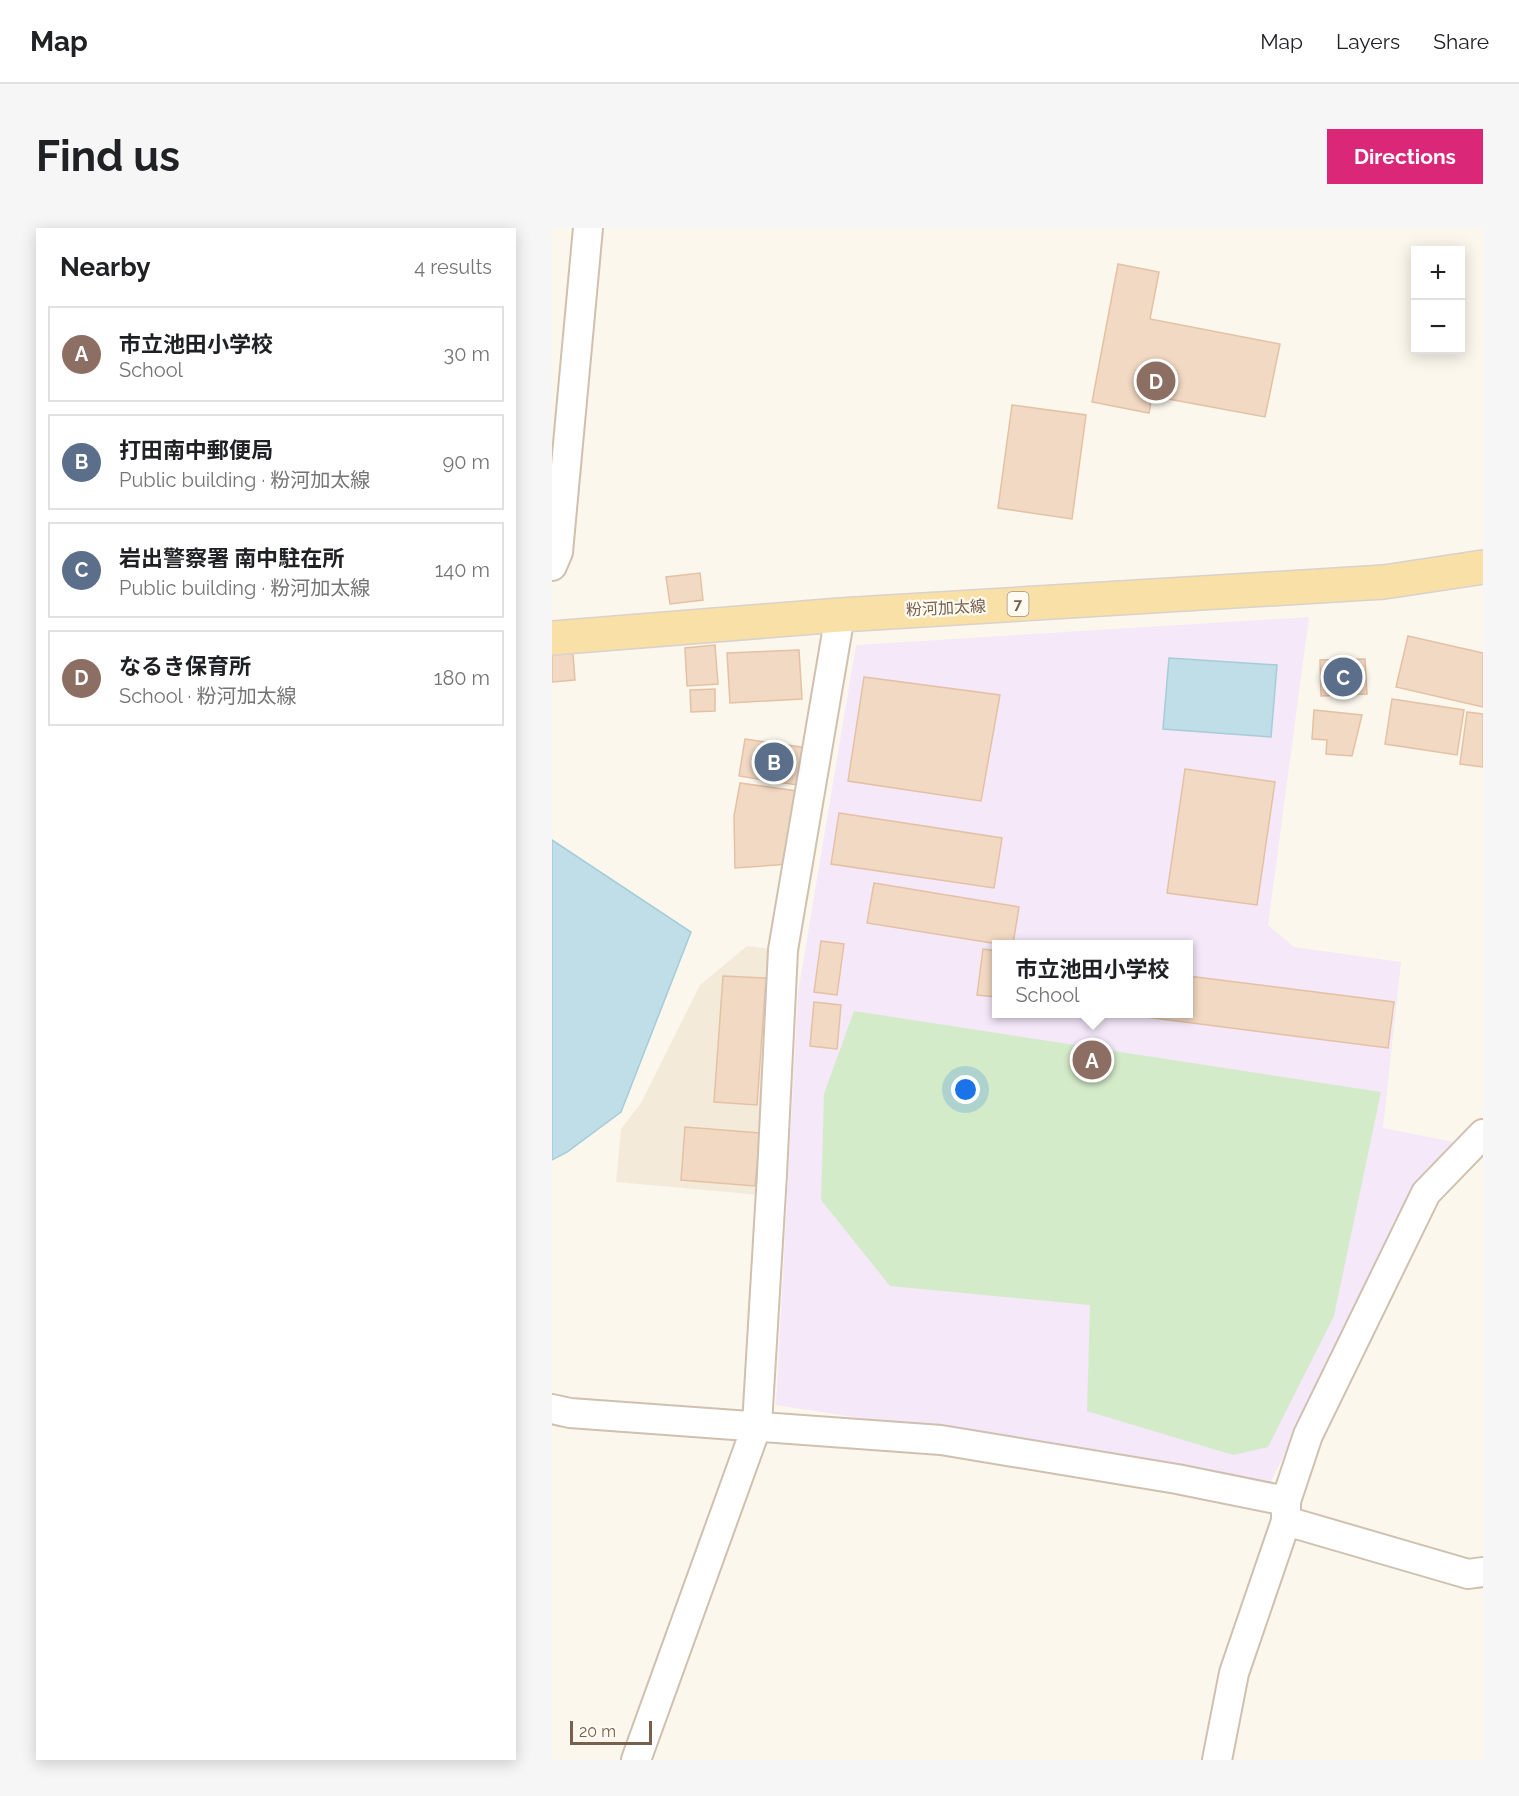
<!DOCTYPE html>
<meta charset="utf-8">
<style>
:root{--surface:#fff;--page:#f6f6f6;--text:#202124;--muted:#757577;--line:#e0e0e0;--accent:#db2777}
body{margin:0;font-family:Raleway,"Noto Sans JP",sans-serif;background:var(--page);color:var(--text)}
.controls{position:absolute;right:18px;top:18px;display:grid;overflow:hidden;border-radius:0px;box-shadow:0 3px 15px #0003}
.controls button{width:54px;height:54px;display:grid;place-items:center;padding:0;border:0;border-bottom:2px solid var(--line);background:var(--surface);color:var(--text);font:30px sans-serif}
.scale{position:absolute;left:18px;bottom:15px;width:82px;box-sizing:border-box;padding-left:6px;border:3px solid #78604e;border-top:0;font-size:16px;line-height:21px;white-space:nowrap;color:#78604e;-webkit-text-stroke:4px #fffbf2;paint-order:stroke}
.you{position:absolute;left:414px;top:862px;width:21px;height:21px;margin:-15px;border:4px solid #fff;border-radius:50%;background:#1a73e8;box-shadow:0 0 0 9px #1a73e833}
.badge{display:grid;place-items:center;width:39px;height:39px;border-radius:50%;background:var(--accent);color:#fff;font-size:20px;font-weight:700}
.pin{position:absolute;translate:-50% -50%;border:3px solid #fff;box-shadow:0 2px 6px #0006}
.popup{position:absolute;left:440px;top:712px;width:201px;height:78px;box-sizing:border-box;display:grid;place-content:center;border-radius:0px;background:var(--surface);filter:drop-shadow(0 2px 4px #0005);font-size:20px;white-space:nowrap;color:var(--muted)}
.popup b{font-size:22px;color:var(--text)}
.popup::after{content:'';position:absolute;left:50%;top:100%;margin-left:-12px;border:12px solid transparent;border-top-color:var(--surface)}
.list{margin:0;padding:0;list-style:none}
h2{display:flex;justify-content:space-between;align-items:center;height:78px;margin:0;padding:0 24px;font-size:26px}
h2 small{font-size:20px;font-weight:400;color:var(--muted)}
.list li{display:grid;grid-template-columns:39px 1fr auto;gap:18px;align-items:center;box-sizing:border-box;height:96px;margin:0 12px 12px;padding:0 12px;border:2px solid var(--line);border-radius:0px}
.list b{display:block;font-size:22px;white-space:nowrap}
.list p{margin:0;font-size:20px;white-space:nowrap;color:var(--muted)}
.list em{font-size:20px;font-style:normal;color:var(--muted)}
.map{position:relative;flex:none;width:931px;height:1532px;overflow:hidden;border-radius:0px}
header{display:flex;align-items:center;gap:36px;box-sizing:border-box;height:84px;padding:0 30px;background:var(--surface);border-bottom:2px solid var(--line)}
header strong{font-size:28px}
nav{display:flex;gap:33px;margin-inline-start:auto;font-size:21px}
.intro{display:flex;align-items:center;justify-content:space-between;box-sizing:border-box;height:144px;padding:0 36px}
h1{margin:0;font-size:42px}
.button{padding:15px 27px;border-radius:0px;background:var(--accent);color:#fff;font-size:21px;font-weight:700}
main{display:flex;gap:36px;padding:0 36px}
aside{flex:1;background:var(--surface);border-radius:0px;box-shadow:0 3px 15px #0003}
.map>svg:first-child{display:block}
</style>
<header>
<strong>Map</strong>
<nav><a>Map</a><a>Layers</a><a>Share</a></nav>
</header>
<div class="intro"><h1>Find us</h1><a class="button">Directions</a></div>
<main>
<aside>
<h2>Nearby<small>4 results</small></h2>
<ul class="list">
<li><span class="badge" style="background:#8d6e63">A</span><div><b>市立池田小学校</b><p>School</p></div><em>30 m</em></li>
<li><span class="badge" style="background:#5c6f8a">B</span><div><b>打田南中郵便局</b><p>Public building · 粉河加太線</p></div><em>90 m</em></li>
<li><span class="badge" style="background:#5c6f8a">C</span><div><b>岩出警察署 南中駐在所</b><p>Public building · 粉河加太線</p></div><em>140 m</em></li>
<li><span class="badge" style="background:#8d6e63">D</span><div><b>なるき保育所</b><p>School · 粉河加太線</p></div><em>180 m</em></li>
</ul>
</aside>
<div class="map">
<svg width="931" height="1532" viewBox="0 0 931 1532">
<rect width="100%" height="100%" fill="#fcf7ec"/>
<path fill="#f4eada" d="M195,718l26,3 -13,246 -144,-13 5,-53 20,-26 59,-118z"/>
<path fill="#f4e8f9" fill-rule="evenodd" d="M757,389l-41,308 26,22 107,15 -18,166 71,14 -33,43 -150,296 -495,-76 22,-412 58,-348zM444,716h192v70h-192z"/>
<path fill="#d4ebc9" d="M302,783l527,81 -47,224 -66,131 -35,8 -146,-44 3,-106 -200,-19 -69,-86 3,-106z"/>
<path fill="#bfdee7" stroke="#a6ccd8" stroke-width="1.5" d="M617,430l108,7 -6,72 -108,-8z
M0,612l139,92 -70,180 -54,40 -15,8z"/>
<path fill="#f2d9c3" stroke="#e4c1a4" stroke-width="1.5" d="M566,36l41,8 -9,47 130,25 -15,73 -113,-21 -3,17 -57,-11z
M460,177l74,10 -14,104 -74,-11z
M148,345l3,27 -33,4 -4,-27z
M856,408l75,17v54l-87,-20z
M163,417l3,39 -31,2 -2,-38z
M247,422l3,49 -72,4 -3,-50z
M21,425l2,27 -23,2v-27z
M813,431l2,35 -46,2 -1,-36z
M312,449l136,18 -19,106 -133,-20z
M163,461v22l-24,1 -1,-22z
M840,471l72,11 -7,45 -72,-11z
M762,482l48,5 -10,41 -26,-2 1,-14 -15,-1z
M915,484l16,2v53l-23,-3z
M193,511l63,9 -5,38 -64,-10z
M633,541l90,13 -18,123 -90,-12z
M188,555l64,9 -13,72 -56,4 -1,-52z
M287,585l163,25 -8,50 -163,-24z
M322,655l145,24 -6,37h-15l-131,-21z
M269,713l23,3 -7,51 -23,-3z
M431,721l13,2v46l-19,-2z
M171,748l43,2 -9,127 -43,-3z
M636,748l206,26 -6,46 -266,-34h66z
M262,774l27,3 -4,44 -27,-3z
M133,899l75,6 -5,53 -74,-6z"/>
<g fill="none" stroke-linecap="round" stroke-linejoin="round">
<g stroke="#cfc0b0" stroke-width="32">
<path id="minor" d="M0,338l6,-14 30,-324
M0,1181l18,4 371,27 236,39 109,22
M734,1293l182,53 15,-2
M84,1532l121,-335 15,-251 11,-224 57,-335
M665,1532l17,-87 52,-152v-20l22,-66 118,-242 57,-59"/>
</g>
<g stroke="#d9d2cd" stroke-width="36">
<path id="major" d="M0,410l288,-23 544,-33 99,-15"/>
</g>
<use href="#minor" stroke="#fff" stroke-width="28"/>
<use href="#major" stroke="#f9e0a6" stroke-width="33"/>
</g>
<g text-anchor="middle" dominant-baseline="central" stroke-width="4.5" stroke-linejoin="round" paint-order="stroke">
<rect fill="#fffbf2" stroke="#a08e7f" stroke-width="1.5" x="455.5" y="364" width="21" height="24" rx="4.5"/>
<g font-size="15" font-weight="bold" fill="#78604e">
<text x="466" y="376">7</text>
</g>
<g font-size="16" fill="#78604e" stroke="#fffbf2">
<text transform="translate(394 380) rotate(-3)">粉河加太線</text>
</g>
</g>
</svg>
<div class="controls">
<button>+</button>
<button>−</button>
</div>
<div class="scale">20 m</div>
<div class="you"></div>
<div class="pin badge" style="left:540px;top:832px;background:#8d6e63">A</div>
<div class="popup"><b>市立池田小学校</b>School</div>
<div class="pin badge" style="left:222px;top:534px;background:#5c6f8a">B</div>
<div class="pin badge" style="left:791px;top:449px;background:#5c6f8a">C</div>
<div class="pin badge" style="left:604px;top:153px;background:#8d6e63">D</div>
</div>
</main>
